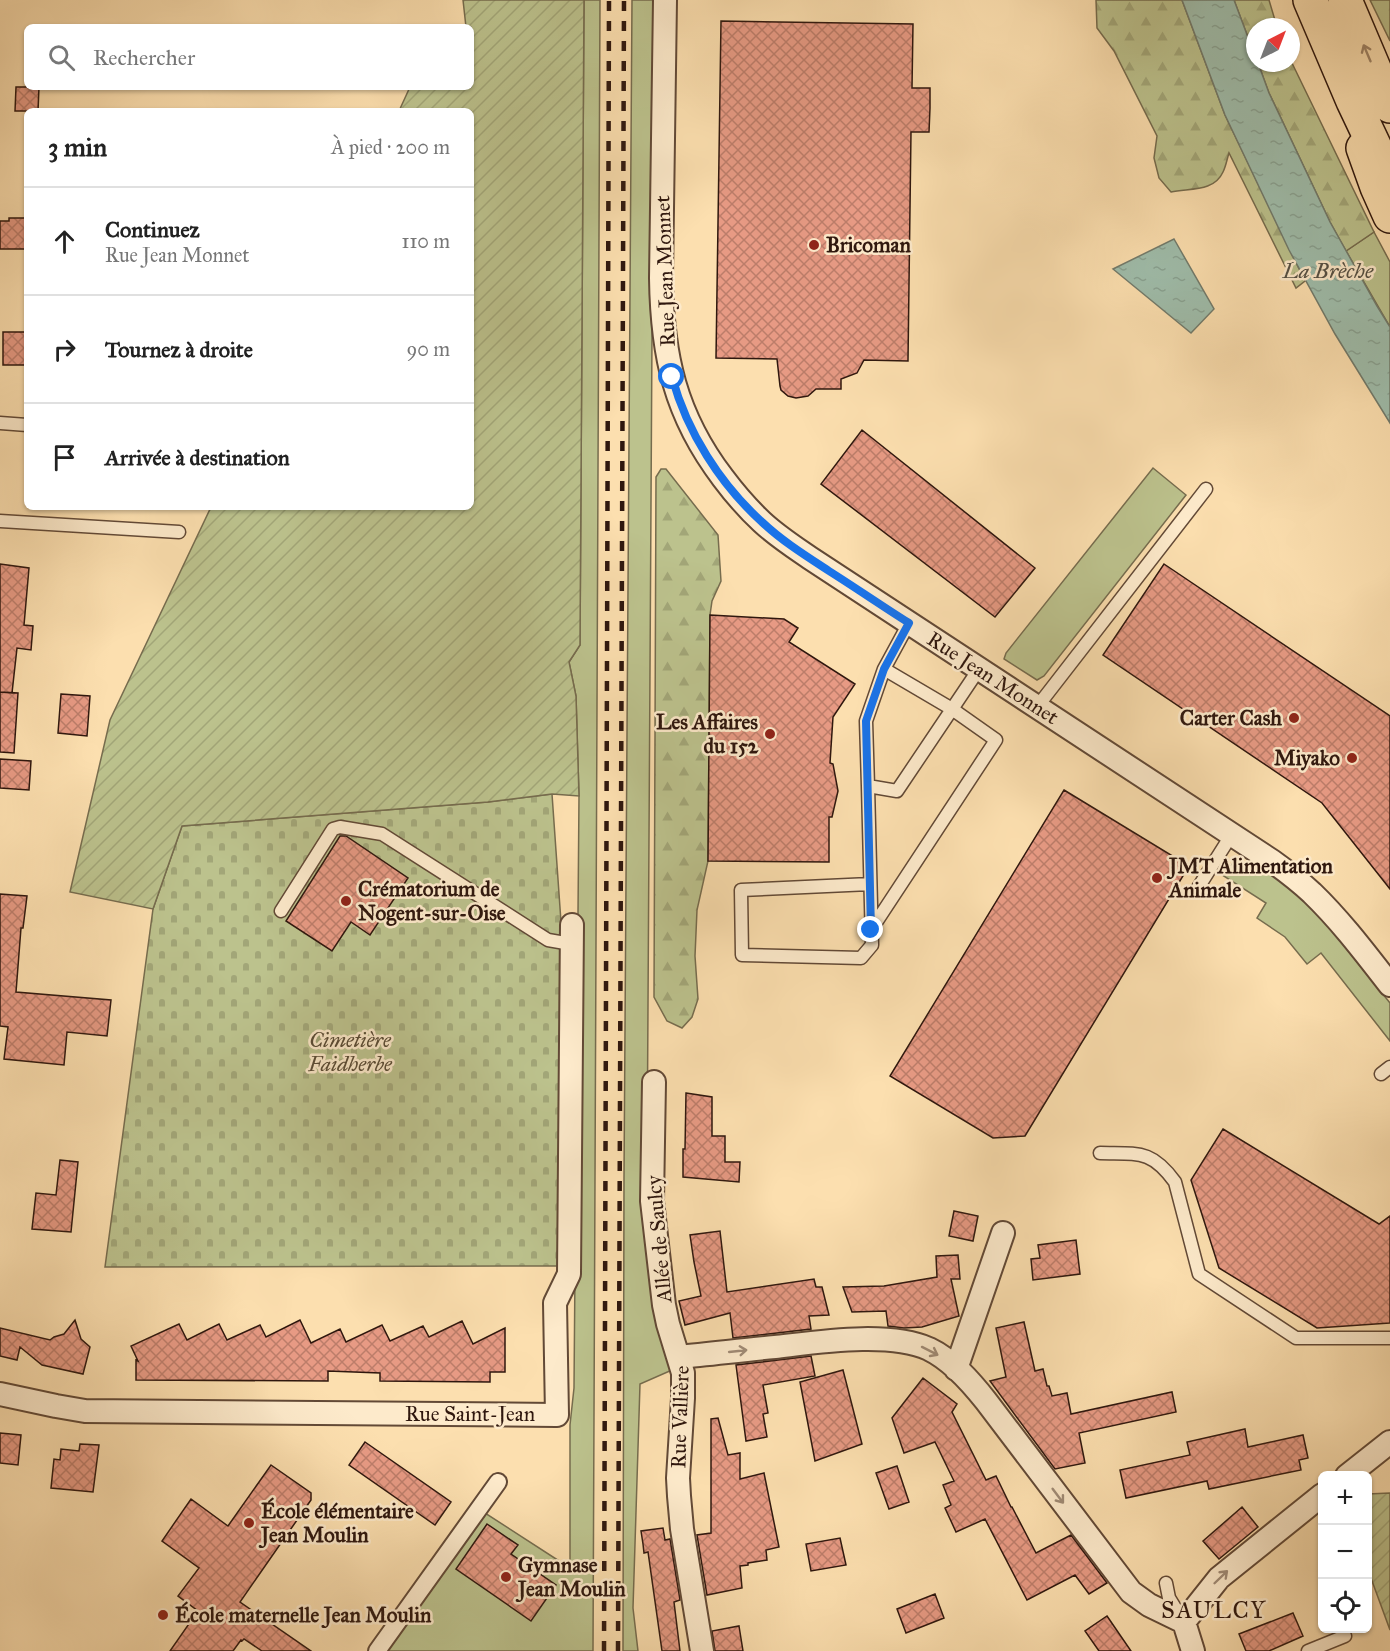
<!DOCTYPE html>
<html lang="fr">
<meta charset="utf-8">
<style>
:root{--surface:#fff;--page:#f2f2f2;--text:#222;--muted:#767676;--line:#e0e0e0}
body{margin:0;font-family:"IM FELL Great Primer",serif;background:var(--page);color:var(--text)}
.controls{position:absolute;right:18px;bottom:18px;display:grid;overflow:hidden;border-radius:9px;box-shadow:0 2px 4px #0004}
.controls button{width:54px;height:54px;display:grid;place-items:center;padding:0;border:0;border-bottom:2px solid var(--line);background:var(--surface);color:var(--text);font:30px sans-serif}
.compass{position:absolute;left:1246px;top:18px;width:54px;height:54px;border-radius:50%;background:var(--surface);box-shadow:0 2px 4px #0004;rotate:42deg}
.stop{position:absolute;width:18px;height:18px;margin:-14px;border:4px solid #1a73e8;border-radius:50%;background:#fff}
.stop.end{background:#1a73e8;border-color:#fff;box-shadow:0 2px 6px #0008}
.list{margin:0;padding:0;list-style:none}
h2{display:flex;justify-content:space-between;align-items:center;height:78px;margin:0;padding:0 24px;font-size:26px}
h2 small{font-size:20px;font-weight:400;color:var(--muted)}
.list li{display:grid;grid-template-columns:39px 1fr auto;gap:18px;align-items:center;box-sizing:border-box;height:108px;padding:0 24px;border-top:2px solid var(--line)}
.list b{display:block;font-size:22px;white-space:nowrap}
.list p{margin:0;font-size:20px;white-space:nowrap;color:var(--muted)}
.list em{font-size:20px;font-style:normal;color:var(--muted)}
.icon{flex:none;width:33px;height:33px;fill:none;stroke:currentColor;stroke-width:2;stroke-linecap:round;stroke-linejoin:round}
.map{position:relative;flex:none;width:1390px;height:1651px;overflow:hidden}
.search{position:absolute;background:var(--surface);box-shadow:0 2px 4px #0004;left:24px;top:24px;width:450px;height:66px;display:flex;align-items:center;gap:15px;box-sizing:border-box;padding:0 21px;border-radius:9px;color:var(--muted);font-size:22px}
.panel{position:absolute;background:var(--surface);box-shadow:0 2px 4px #0004;left:24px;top:108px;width:450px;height:402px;border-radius:9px}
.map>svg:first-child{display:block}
</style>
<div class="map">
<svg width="1390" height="1651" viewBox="0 0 1390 1651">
<defs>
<pattern id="forest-firs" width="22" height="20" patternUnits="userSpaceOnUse" patternTransform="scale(1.5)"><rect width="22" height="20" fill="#bcc28d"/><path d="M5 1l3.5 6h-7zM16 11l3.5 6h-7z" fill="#a2a678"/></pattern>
<pattern id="cemetery-stones" width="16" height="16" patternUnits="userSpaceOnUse" patternTransform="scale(1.5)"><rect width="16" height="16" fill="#bcc28d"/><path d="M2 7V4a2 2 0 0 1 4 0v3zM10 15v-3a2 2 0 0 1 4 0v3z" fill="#a2a678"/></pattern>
<pattern id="garden-furrows" width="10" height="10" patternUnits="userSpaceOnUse" patternTransform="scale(1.5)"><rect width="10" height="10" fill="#bcc28d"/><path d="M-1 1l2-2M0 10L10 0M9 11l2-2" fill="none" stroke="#a2a678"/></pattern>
<pattern id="water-ripples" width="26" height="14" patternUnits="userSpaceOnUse" patternTransform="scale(1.5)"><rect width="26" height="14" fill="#9fbdab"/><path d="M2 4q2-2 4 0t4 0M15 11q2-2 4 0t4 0" fill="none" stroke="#89a292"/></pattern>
<pattern id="building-cross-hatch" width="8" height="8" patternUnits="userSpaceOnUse" patternTransform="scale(1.5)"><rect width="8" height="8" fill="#e79a84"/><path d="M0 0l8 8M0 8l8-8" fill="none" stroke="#bc7d6a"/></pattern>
</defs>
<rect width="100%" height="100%" fill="#fcdfaf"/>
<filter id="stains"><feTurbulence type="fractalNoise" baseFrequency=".00333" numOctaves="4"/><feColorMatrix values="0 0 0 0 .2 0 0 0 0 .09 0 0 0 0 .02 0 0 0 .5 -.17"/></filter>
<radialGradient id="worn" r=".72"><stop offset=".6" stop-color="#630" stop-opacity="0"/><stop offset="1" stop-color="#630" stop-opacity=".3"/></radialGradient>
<path fill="#bcc28d" stroke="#766c4e" stroke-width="1.5" d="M584,0h16l-7,1651h-208l97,-140 88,57v-143l4,-37 5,-592 -3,-100 -7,-34 11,-17z
M632,0h22l-7,1173 25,197 -32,14 -7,224 5,43h-15l1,-474z
M1374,232l16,30v65l-44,-76z
M1153,468l33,27 -142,181 -7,4 -33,-21 2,-6z
M1237,863l21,1 44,33 19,20 69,86v38l-69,-88 -14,11 -22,-27 -28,-19 9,-15 -47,-30 10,-8z"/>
<path fill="url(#forest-firs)" stroke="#766c4e" stroke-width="1.5" d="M1096,0h86l43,115 80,166 -9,7 -67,-135c-2,6 -3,13 -6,19 -9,20 -33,16 -52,20l-12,-14 -5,-20 3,-22 -43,-85 -17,-23z
M1234,0h35l8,27h-22v29z
M1370,0h20v41z
M1291,61l83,171 -28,19 -16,-29 -61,-129 -11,-30h33z
M661,469h5l52,66 3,46 -9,20 -2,14 -2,246 -11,49 -2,46 3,43 -6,18 -10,11 -15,-7 -13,-24 2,-520z"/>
<path fill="url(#cemetery-stones)" stroke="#766c4e" stroke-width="1.5" d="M552,794l9,128 2,161 -5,183 -453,1 48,-358 29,-83 306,-24z"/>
<path fill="url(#garden-furrows)" stroke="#766c4e" stroke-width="1.5" d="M463,0h121l-4,645 -11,17 7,34 3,100 -27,-2 -64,8 -306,24 -29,83 -83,-17 40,-172 101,-213h260v-396h-72l11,-24h61v-60h-5z
M1390,1493v137l-22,-60v-76z"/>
<path fill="url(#water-ripples)" stroke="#727b6c" stroke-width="1.5" d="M1182,0h52l21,56v7h3l11,30 61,129 47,84 13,21v96l-55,-89 -46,-84 -64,-135z
M1174,239l40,70 -23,24 -78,-64z"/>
<path fill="url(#building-cross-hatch)" stroke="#2f170e" stroke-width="1.5" d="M721,21l192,3 -1,64h18v20l-1,24h-18l-3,229 -44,-1 -7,13 -16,6v10h-25l-8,7 -12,2 -8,-2 -7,-6 -1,-4 -3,-27 -61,-1z
M16,87h23l-1,24h-23z
M9,218h18v31h-27v-28h9z
M3,332h24v33h-24z
M862,430l173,138 -40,49 -174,-133z
M0,564l29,4 -5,57 9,1 -2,24 -14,-2 -5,45 -12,-1z
M1164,564l226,152v173l-68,-86 -219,-148z
M710,615l74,4 14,9 -9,14 66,42 -22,33 -3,46 3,1 5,27 -6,26h-3v45l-121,-1z
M0,692l18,1 -4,60 -14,-1z
M61,694l29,2 -3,40 -29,-3z
M0,759l31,2 -2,29 -29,-2z
M1064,790l125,76 -164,270 -32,2 -103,-62z
M340,836h6l62,42 -38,57 -19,-13 -19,29 -46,-30z
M0,894l27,2 -4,32h-2l-5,64 95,8 -4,36 -40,-4 -3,33 -60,-6 4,-32 -8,-1z
M686,1093l26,4v39h13v26h15l-1,20 -56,-5v-28h2z
M1223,1129l156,95 11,-8v107l-73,5 -98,-60 -28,-88z
M60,1160l18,2 -7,70 -39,-3 4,-36 20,2z
M954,1211l24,5 -5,25 -24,-5z
M720,1231l7,61 87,-13 2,8h6l7,28 -20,1 2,13 -78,9 -3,-25 -45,12 -6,-24 22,-5 -7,-34 -4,-27z
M1076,1240l4,34 -47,6 -2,-21 9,-1 -2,-13z
M958,1255l2,24h-9l8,37 -37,11 -18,1 -16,-2 -2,-15 -34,1 -9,-25 41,-1 53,-9 -1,-21z
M75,1320l6,19 9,8 -7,27 -41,-9 -22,-18 -3,13 -17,-4v-28l50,12 4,-3 10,-3z
M300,1320l11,23 29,-14 6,13 36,-17 8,16 33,-15 6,11 33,-16 11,23 32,-16v44h-15v10l-110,-1v-8l-52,-2v10l-192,-1v-20l2,1 -7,-15 48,-22 8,16 32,-16 8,16 33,-15 6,12z
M1024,1322l11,49 8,-2 4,17h2l3,10 15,-3 4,21 101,-22 4,20 -97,21 6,30 -30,6 -65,-88 16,-4 -10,-49z
M811,1356l4,20 -52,9 5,28 -5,1 4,23 -21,4 -10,-76z
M843,1370l19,74 -47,17 -15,-79z
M923,1378l34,26 -5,8 34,68 10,-4 15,31h1l24,46 35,-18 36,48 -18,11 -14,-19 -48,25 -42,-81 -29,13 -11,-24 6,-3 -8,-20 11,-4 -19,-39 -31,11 -12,-35z
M718,1418l10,37 12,-2v26l24,-6 15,74 -13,3 1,10 -19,3v2l-8,1 2,22 -35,7 -10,-60 14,-2v-114z
M1245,1429l3,18 55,-12 5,23 -9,2 2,10 -15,3 -77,16 -2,-8 -81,17 -6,-28 70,-15 -3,-13z
M0,1433l21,2 -3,30 -18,-2z
M365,1442l86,60 -16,23 -86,-60z
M80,1444l19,1 -6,47 -42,-4 3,-29 6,1 1,-11 18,2z
M271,1465l40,28v7l-71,102 71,49h-49l-18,-12 -2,2 -1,-1 -8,11h-63l28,-40 -20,-15 21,-28 -37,-27 29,-42 37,27z
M897,1466l12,36 -20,7 -13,-36z
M1242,1507l16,20 -39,32 -16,-18z
M487,1524l31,21 -7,9 45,31 -25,36 -75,-52z
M663,1528l2,12 5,-1 10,61 -6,2 6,49h-18l-14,-99 -4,1 -1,-9 -2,-13z
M840,1538l6,27 -35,6 -5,-27z
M935,1594l9,24 -38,15 -9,-24z
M1293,1613l10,23 -34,15h-23l-7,-17z
M1107,1616l24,35h-32l-14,-20z
M739,1626l4,25h-28l-3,-20z"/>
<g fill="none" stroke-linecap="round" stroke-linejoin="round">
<g stroke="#624936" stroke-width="15">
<path id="service" d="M0,423l27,2
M0,521l179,11
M909,623l-25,46 -18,52 2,65 29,5 82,-122
M1037,707l169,-218
M868,786l4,159 -11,13 -119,-3 -1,-65 129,-6
M1196,891l36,-57
M281,911l52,-82 7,-2 42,7 166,106 23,4
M871,930l125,-190 -44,-31 -68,-40
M1381,1074l9,-7
M1100,1153c38,1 51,-4 75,29l24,92 97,64h94
M1166,1583l3,15 11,18
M1308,1651l37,-15"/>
</g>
<g stroke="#624936" stroke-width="20">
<path id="pedestrian" d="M377,1651l121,-169"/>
</g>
<g stroke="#624936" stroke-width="26">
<path id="minor" d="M665,0l-4,278c1,77 14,137 62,200 12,16 25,31 39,44 15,14 32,25 48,36l462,303c14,10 27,20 40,32 29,28 53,60 78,92
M654,1082l-2,119 12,104 4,19 15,49v25l-5,80 1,18 3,33 20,122
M679,1357c32,-3 64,-7 96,-10 44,-5 114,-16 154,2 23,11 42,33 57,52l145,191 18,13 35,17
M956,1369l47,-136
M0,1394l56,12 29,5 472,4 -2,-112 14,-29 3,-349
M1347,1476l43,-34
M1184,1622l35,-44 103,-83
M1184,1622l9,29"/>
</g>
<g stroke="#2f170e" stroke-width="36">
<path id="primary" d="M1363,148l14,39 13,29"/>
</g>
<g stroke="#2f170e" stroke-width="36">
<path id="trunk" d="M1310,0l43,101 37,78
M1345,0l45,106"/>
</g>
<use href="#service" stroke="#fdeacb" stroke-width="12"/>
<use href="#pedestrian" stroke="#fdeacb" stroke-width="16"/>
<use href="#minor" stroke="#fdeacb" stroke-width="22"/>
<use href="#primary" stroke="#fcdfaf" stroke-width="33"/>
<use href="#trunk" stroke="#fcdfaf" stroke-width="33"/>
<path stroke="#2f170e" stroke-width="4.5" stroke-dasharray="10 10" stroke-linecap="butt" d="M604,1651l5,-1651
M618,1651l6,-1651"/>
</g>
<defs><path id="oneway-shaft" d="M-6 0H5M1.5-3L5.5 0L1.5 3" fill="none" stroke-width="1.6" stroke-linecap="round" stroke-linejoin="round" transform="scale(1.5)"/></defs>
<use stroke="#a08567" href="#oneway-shaft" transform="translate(1367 53) rotate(-113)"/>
<g stroke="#a08b76">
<use href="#oneway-shaft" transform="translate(738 1351) rotate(-6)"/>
<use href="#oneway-shaft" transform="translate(930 1351) rotate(27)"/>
<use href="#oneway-shaft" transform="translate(1058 1496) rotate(53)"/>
<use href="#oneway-shaft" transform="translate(1221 1577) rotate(-44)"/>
</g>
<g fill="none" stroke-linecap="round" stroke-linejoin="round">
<path stroke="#1a73e8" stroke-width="8" d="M672,377c15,55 48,107 90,145 20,19 44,34 67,49 27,17 53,35 80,52l-25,46 -18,52 5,209"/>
</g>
<g fill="#8f2418" stroke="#fdeacb" stroke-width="2">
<circle cx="814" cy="245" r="6"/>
<circle cx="1294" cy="718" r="6"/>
<circle cx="770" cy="734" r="6"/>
<circle cx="1352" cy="758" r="6"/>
<circle cx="1157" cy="878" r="6"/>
<circle cx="346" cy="901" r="6"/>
<circle cx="249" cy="1523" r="6"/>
<circle cx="506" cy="1577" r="6"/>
<circle cx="163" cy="1615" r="6"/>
</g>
<g text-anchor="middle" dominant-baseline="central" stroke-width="5" stroke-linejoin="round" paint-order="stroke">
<g font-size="21" font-weight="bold" fill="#2f170e" stroke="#fdeacb" text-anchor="start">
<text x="826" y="245">Bricoman</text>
<text x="1282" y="718" text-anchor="end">Carter Cash</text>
<text x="758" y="722" text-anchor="end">Les Affaires<tspan x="758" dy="24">du 152</tspan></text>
<text x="1340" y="758" text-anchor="end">Miyako</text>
<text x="1169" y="866">JMT Alimentation<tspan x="1169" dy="24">Animale</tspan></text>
<text x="358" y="889">Crématorium de<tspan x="358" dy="24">Nogent-sur-Oise</tspan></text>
<text x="261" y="1511">École élémentaire<tspan x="261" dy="24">Jean Moulin</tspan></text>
<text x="518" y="1565">Gymnase<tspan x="518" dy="24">Jean Moulin</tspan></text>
<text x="175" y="1615">École maternelle Jean Moulin</text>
</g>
<g font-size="21" fill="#2f170e" stroke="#fdeacb">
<text transform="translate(665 271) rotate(-92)">Rue Jean Monnet</text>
<text transform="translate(993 678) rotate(33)">Rue Jean Monnet</text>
<text transform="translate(659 1239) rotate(-95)">Allée de Saulcy</text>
<text x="470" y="1414">Rue Saint-Jean</text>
<text transform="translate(680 1417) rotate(-88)">Rue Vallière</text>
</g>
<g font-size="21" font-style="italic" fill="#594a34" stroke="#fdeacb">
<text x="350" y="1040">Cimetière<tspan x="350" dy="24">Faidherbe</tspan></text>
</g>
<g font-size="22" font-style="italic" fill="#565145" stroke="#fdeacb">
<text x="1328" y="270">La Brèche</text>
</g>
<g font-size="24" letter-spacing="1.5" fill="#2f170e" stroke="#fdeacb">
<text x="1214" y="1610">SAULCY</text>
</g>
</g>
<rect width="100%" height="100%" filter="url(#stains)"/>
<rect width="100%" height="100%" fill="url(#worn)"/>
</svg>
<div class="controls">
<button>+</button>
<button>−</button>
<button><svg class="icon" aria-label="locate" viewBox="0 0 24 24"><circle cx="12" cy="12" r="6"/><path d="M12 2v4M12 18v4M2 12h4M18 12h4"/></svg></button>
</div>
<svg class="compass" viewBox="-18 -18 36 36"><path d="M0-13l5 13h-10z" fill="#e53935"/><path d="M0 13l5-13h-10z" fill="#767676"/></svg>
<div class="stop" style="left:672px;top:377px"></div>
<div class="stop end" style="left:871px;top:930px"></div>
<div class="search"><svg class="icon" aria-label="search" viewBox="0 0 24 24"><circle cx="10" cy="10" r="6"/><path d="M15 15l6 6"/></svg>Rechercher</div>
<section class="panel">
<h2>3 min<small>À pied · 200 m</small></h2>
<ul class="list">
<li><svg class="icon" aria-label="ahead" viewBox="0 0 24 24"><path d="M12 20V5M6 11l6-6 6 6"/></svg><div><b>Continuez</b><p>Rue Jean Monnet</p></div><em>110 m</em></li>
<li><svg class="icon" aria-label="right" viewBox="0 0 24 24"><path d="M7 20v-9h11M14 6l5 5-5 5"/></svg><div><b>Tournez à droite</b></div><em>90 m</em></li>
<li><svg class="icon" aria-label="arrive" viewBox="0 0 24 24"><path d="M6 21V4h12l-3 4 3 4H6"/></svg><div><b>Arrivée à destination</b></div></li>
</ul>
</section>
</div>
